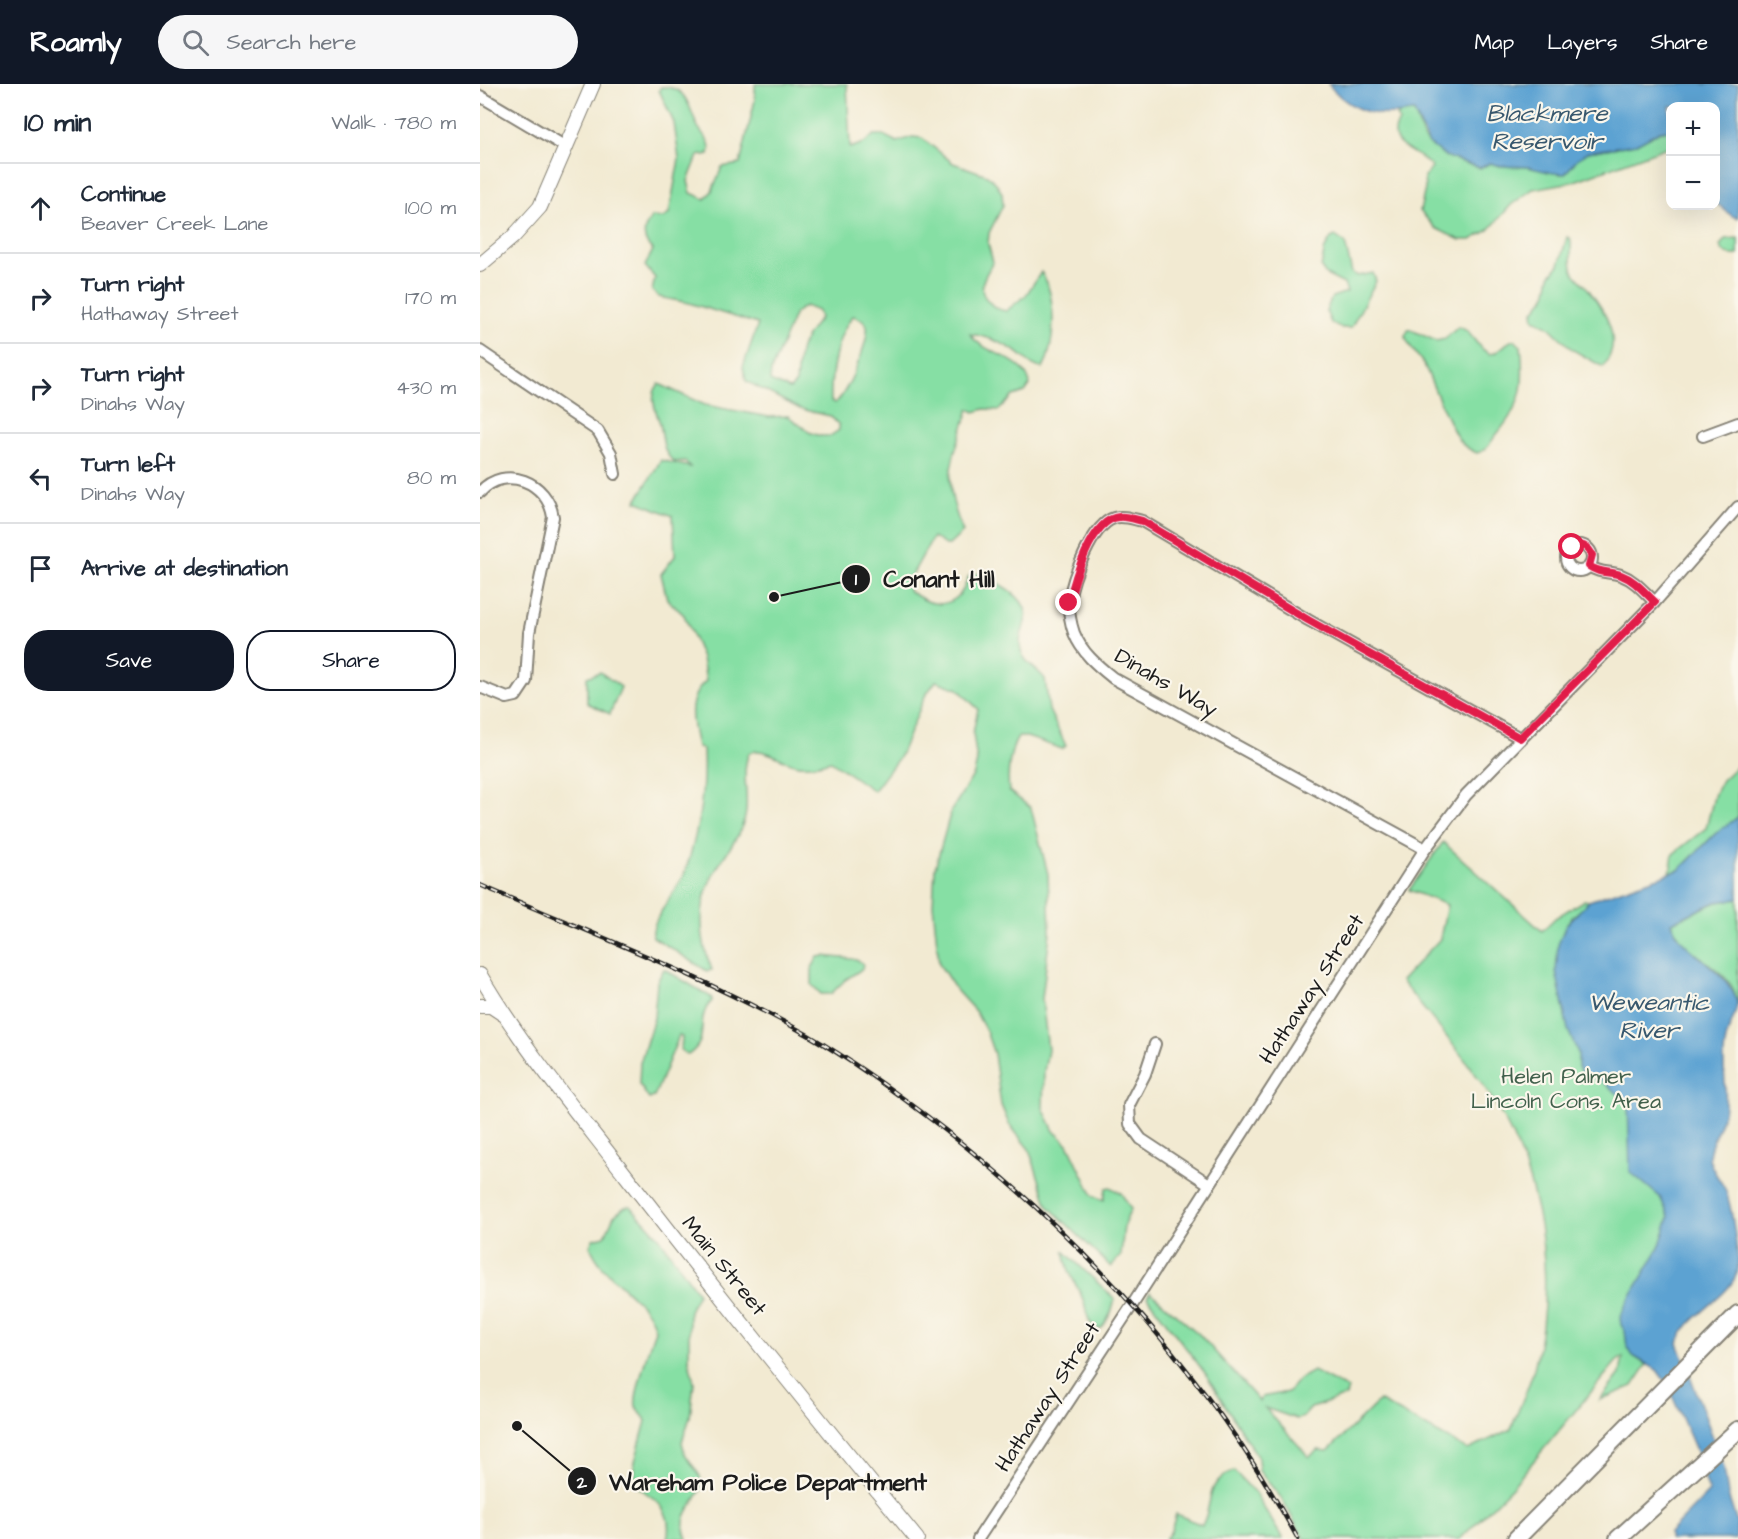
<!DOCTYPE html>
<meta charset="utf-8">
<style>
:root{--surface:#fff;--page:#f6f6f7;--text:#1f2937;--muted:#747a83;--line:#e0e1e3;--accent:#111827}
body{margin:0;font-family:"Architects Daughter",sans-serif;background:var(--page);color:var(--text)}
.controls{position:absolute;right:18px;top:18px;display:grid;overflow:hidden;border-radius:12px;box-shadow:0 6px 24px #0002}
.controls button{width:54px;height:54px;display:grid;place-items:center;padding:0;border:0;border-bottom:2px solid var(--line);background:var(--surface);color:var(--text);font:30px sans-serif}
.stop{position:absolute;width:18px;height:18px;margin:-14px;border:4px solid #e11d48;border-radius:50%;background:#fff}
.stop.end{background:#e11d48;border-color:#fff;box-shadow:0 2px 6px #0008}
.list{margin:0;padding:0;list-style:none}
h2{display:flex;justify-content:space-between;align-items:center;height:78px;margin:0;padding:0 24px;font-size:26px}
h2 small{font-size:20px;font-weight:400;color:var(--muted)}
.list li{display:grid;grid-template-columns:39px 1fr auto;gap:18px;align-items:center;box-sizing:border-box;height:90px;padding:0 24px;border-top:2px solid var(--line)}
.list b{display:block;font-size:22px;white-space:nowrap}
.list p{margin:0;font-size:20px;white-space:nowrap;color:var(--muted)}
.list em{font-size:20px;font-style:normal;color:var(--muted)}
.actions{display:flex;gap:12px;padding:18px 24px}
.actions a{flex:1;padding:14px 0;border:2px solid var(--accent);border-radius:24px;text-align:center;font-size:21px;color:var(--accent)}
.actions .main{background:var(--accent);color:#fff}
.icon{flex:none;width:33px;height:33px;fill:none;stroke:currentColor;stroke-width:2;stroke-linecap:round;stroke-linejoin:round}
.map{position:relative;flex:none;width:1258px;height:1455px;overflow:hidden}
header{display:flex;align-items:center;gap:36px;box-sizing:border-box;height:84px;padding:0 30px;background:var(--accent);color:#fff}
header strong{font-size:28px}
nav{display:flex;gap:33px;margin-inline-start:auto;font-size:21px}
.search{width:420px;height:54px;background:var(--page);display:flex;align-items:center;gap:15px;box-sizing:border-box;padding:0 21px;border-radius:33px;color:var(--muted);font-size:22px}
main{display:flex}
aside{flex:1;background:var(--surface)}
.map>svg:first-child{display:block}
</style>
<header>
<strong>Roamly</strong>
<div class="search"><svg class="icon" aria-label="search" viewBox="0 0 24 24"><circle cx="10" cy="10" r="6"/><path d="M15 15l6 6"/></svg>Search here</div>
<nav><a>Map</a><a>Layers</a><a>Share</a></nav>
</header>
<main>
<aside>
<h2>10 min<small>Walk · 780 m</small></h2>
<ul class="list">
<li><svg class="icon" aria-label="ahead" viewBox="0 0 24 24"><path d="M12 20V5M6 11l6-6 6 6"/></svg><div><b>Continue</b><p>Beaver Creek Lane</p></div><em>100 m</em></li>
<li><svg class="icon" aria-label="right" viewBox="0 0 24 24"><path d="M7 20v-9h11M14 6l5 5-5 5"/></svg><div><b>Turn right</b><p>Hathaway Street</p></div><em>170 m</em></li>
<li><svg class="icon" aria-label="right" viewBox="0 0 24 24"><path d="M7 20v-9h11M14 6l5 5-5 5"/></svg><div><b>Turn right</b><p>Dinahs Way</p></div><em>430 m</em></li>
<li><svg class="icon" aria-label="left" viewBox="0 0 24 24"><path d="M17 20v-9H6M10 6l-5 5 5 5"/></svg><div><b>Turn left</b><p>Dinahs Way</p></div><em>80 m</em></li>
<li><svg class="icon" aria-label="arrive" viewBox="0 0 24 24"><path d="M6 21V4h12l-3 4 3 4H6"/></svg><div><b>Arrive at destination</b></div></li>
</ul>
<div class="actions"><a class="main">Save</a><a>Share</a></div>
</aside>
<div class="map">
<svg width="1258" height="1455" viewBox="0 0 1258 1455">
<rect width="100%" height="100%" fill="#fbf7ec"/>
<filter id="ink" filterUnits="userSpaceOnUse"><feTurbulence type="fractalNoise" baseFrequency=".0167" numOctaves="2"/><feDisplacementMap in="SourceGraphic" scale="12" xChannelSelector="R" yChannelSelector="G"/><feConvolveMatrix kernelMatrix="1 2 1 2 8 2 1 2 1" color-interpolation-filters="sRGB"/></filter>
<filter id="wash" filterUnits="userSpaceOnUse"><feTurbulence type="fractalNoise" baseFrequency=".008" numOctaves="4" result="noise"/><feDisplacementMap in="SourceGraphic" scale="24" xChannelSelector="R" yChannelSelector="G"/><feGaussianBlur stdDeviation="1.35" result="paint"/><feColorMatrix in="noise" values="0 0 0 0 0 0 0 0 0 0 0 0 0 0 0 0 0 1.4 0 .05"/><feComposite in="paint" operator="in"/></filter>
<g filter="url(#wash)">
<rect width="100%" height="100%" fill="#f2ead2"/>
<path fill="#86dfa4" stroke="#517e60" stroke-width="1.5" fill-rule="evenodd" d="M275,0h92l3,64 14,-5 10,-8h9l14,7 15,-5 10,1 31,25 34,12 9,8 6,10 1,12 -14,28 -1,11 5,18c-8,15 -18,26 -4,40 5,6 10,8 17,9l20,-16 15,-23c16,24 15,72 2,96 -11,0 -19,-12 -28,-17 -14,-9 -28,-15 -45,-17 13,21 56,22 60,51l-5,7 -12,4 -14,14 -15,-1 -9,3 -6,-3c-17,54 -29,66 -6,123l-14,13h-4l-12,-8 -26,47c1,8 5,9 12,13 16,10 35,10 45,-9 3,-6 2,-12 10,-15 15,5 52,21 52,42 0,12 -9,23 -5,36 4,13 17,18 24,28l4,31 17,36 -4,3 -35,-12h-9c-9,15 -11,36 -9,54l22,17 17,66 2,58 -8,67 6,51 -4,21 -1,37 11,23 14,13 25,52 11,4 2,-12 4,-1 11,6 10,16 -7,16 -3,30 -10,12 -63,-61 -19,-57 -20,-25 -8,-19 -7,-51 -8,-23 -11,-20 -19,-21 -17,-26 -6,-60 2,-36 16,-57 23,-37 3,-13 -4,-28 5,-24 -20,-20 -22,-8 -11,15 -25,60 -26,35 -43,-30c-11,3 -25,6 -37,3 -14,-4 -31,-18 -45,-11 -9,21 1,43 -4,64 -6,23 -22,38 -33,60 -15,29 -12,64 0,93l-5,1 -54,-34c-4,-16 26,-48 32,-65 13,-38 20,-82 18,-122l-6,-4c-6,-24 -11,-48 9,-65l-4,-23 -18,-43 -17,-16 -6,-25 14,-18 -2,-40 -37,-15 25,-41 29,7 -5,-6 -11,1c-13,-11 -10,-23 -14,-38 -4,-14 -12,-28 -1,-40l46,21 64,12 19,-1 21,16 11,4h10l9,-6v-5l-9,-9 -30,-7 -54,-28 -3,-14 15,-43 -69,-21 -30,-6 -7,-6 3,-13 -10,-12 8,-16c-12,-10 -11,-21 -1,-33l11,1 6,-4 10,-55 -5,-36 -15,-33 2,-3c26,-2 28,21 36,38 5,11 16,15 12,29l-11,2 -10,25 3,12 14,6 7,-8 10,-24 18,-3 15,-64zM325,222l13,5 2,7c-22,28 -21,31 -24,65l-6,6 -20,-8 1,-10 24,-58zM373,232c6,2 13,4 14,11 3,13 -22,73 -33,76l-3,-2c-1,-25 5,-66 22,-85z
M927,28h7l10,27 21,17 35,12 11,-5c15,6 23,2 37,4 13,3 24,7 37,7l12,-15 11,-7 48,-8 24,-13 10,-1v16l-98,36 -39,7 -22,16 -22,25 -18,10h-11l-25,-12 -15,-17 5,-22 -1,-12 8,-9c-12,-19 -49,-18 -33,-47l-2,-6z
M855,152l10,7 7,30 6,3 15,-3 3,8 -25,47h-9l-11,-5 -5,-12 6,-14 15,-5 -3,-8 -18,-9 -5,-7 4,-20 6,-10z
M1087,153l3,1c3,11 -1,23 3,33 3,7 11,12 15,18 18,23 36,52 15,78l-30,-17 -25,-24 -14,-7 -1,-7 13,-16 4,-20 9,-11z
M1258,154v17c-8,1 -15,-1 -18,-9l5,-7z
M978,243c14,2 17,21 32,27 11,-1 14,-12 24,-14l7,6c4,40 2,57 -24,88 -8,9 -8,16 -20,19 -7,-3 -15,-8 -19,-14 -12,-21 -22,-46 -31,-68 -5,-13 -17,-21 -22,-35l4,-7 27,12 9,-2z
M120,588l21,15 -11,27 -23,-11v-26z
M1258,681v52l-23,17 -36,36 -9,3 3,-19 33,-26 9,-35 7,-13z
M963,758l99,89 13,-13 29,-18 5,1c-6,9 -17,13 -23,24 -13,24 -6,68 0,94l23,-15 86,206 -42,146 14,9 -14,21 -33,14 20,-26 3,-17 -7,5 -104,125 -52,52h-156l-22,-40 -23,-28 -1,-13 -53,-85 -58,-76 3,-5 50,43 60,67 2,-5 26,-5 11,-13 14,-8 35,18 -2,7 -35,12 -8,9 -6,2 -32,-11 44,49 9,-7 10,1 51,-50 89,49 43,-21c7,-19 17,-39 23,-60 21,-83 11,-172 -29,-248 -27,-51 -69,-96 -104,-140l39,-42 7,-34 -38,-15z
M1258,815v106c-2,-6 -3,-13 -6,-18 -13,-23 -55,-38 -60,-65l45,-20z
M345,872c12,3 30,0 38,8l-1,5 -17,11 -14,14h-10l-9,-9v-17l6,-11z
M184,885l47,28 1,4c-3,3 -7,9 -8,13 -5,16 3,28 -16,41l-7,-5 1,-13 -3,-1 -25,61 -5,2 -10,-15 1,-21 14,-45 3,-36z
M150,1122l29,31 39,56 -9,18v50l5,21 -4,35 -8,25 3,12 15,22 2,11c-9,20 -25,28 -15,52h-20c7,-28 -11,-40 -32,-54l-1,-20 12,-44c-2,-6 -8,-9 -10,-15 -3,-8 15,-66 19,-76 -6,-32 -52,-49 -65,-84l3,-7 12,-3 9,-20 11,-9z
M584,1167l51,48 -4,14 -9,15 -6,1c-9,-7 -9,-17 -12,-27 -8,-21 -16,-25 -20,-51z
M754,1387l21,22 28,46h-118l6,-8 5,-17 26,11c12,-19 1,-43 32,-54z"/>
<path fill="#5ba2d2" stroke="#3c5f77" stroke-width="1.5" d="M848,0h410v134l-6,-2 -16,-13v-97h-46v24l-10,1 -24,13 -48,8 -11,7 -12,15c-13,0 -24,-4 -37,-7 -15,-2 -22,2 -38,-4l-10,5 -35,-12 -16,-12 -15,-32c-7,0 -12,2 -19,2 -28,3 -49,-8 -67,-30z
M1258,733v82l-22,3 -44,20c6,30 56,45 65,80 1,11 -9,25 -11,38 -6,24 3,49 -2,73 -4,14 -13,28 -15,43 0,11 11,23 16,33 7,17 13,62 13,81 -7,28 -52,45 -60,73l46,124 4,28 9,28 -1,16h-67v-6l40,-41 -14,-44 -28,-64 -10,-14 -24,-14 -6,-9 -2,-16 -4,-6 -1,-7 6,-14 33,-56 10,-31 -9,-20 -30,-25 -2,-70 -30,-24 -14,-2 -6,-9v-14l-10,-23 -12,-59 2,-26 8,-20 23,-24 90,-31 36,-36z"/>
</g>
<g filter="url(#ink)">
<g fill="none" stroke-linecap="round" stroke-linejoin="round">
<g stroke="#878377" stroke-width="14">
<path id="minor" d="M0,12l86,51
M0,267l118,80 13,22 4,21
M1223,352l35,-13
M0,408c25,-28 68,-10 73,25l-24,116 -3,48 -10,15 -9,2 -27,-11
M1086 474a13 13 0 1 1 26 0a13 13 0 1 1-26 0Z
M1109,482c11,8 20,5 32,9 14,5 23,17 34,27
M945,765l-312,-171c-16,-13 -31,-25 -39,-45 -3,-8 -6,-23 -5,-32 3,-22 23,-76 45,-83 9,-3 19,1 28,3l166,99 212,118
M675,960l-10,30 -16,31 1,19 11,15 68,45
M498,1455l155,-235 290,-452 43,-57 189,-193 83,-95"/>
</g>
<g stroke="#878377" stroke-width="16">
<path id="major" d="M0,181l33,-28 27,-30 53,-123
M0,891c42,72 96,136 147,202 95,122 192,243 290,362
M0,922h11l12,8"/>
</g>
<g stroke="#878377" stroke-width="20">
<path id="highway" d="M1036,1455l222,-225
M1138,1455l120,-109"/>
</g>
<use href="#minor" stroke="#fff" stroke-width="10"/>
<use href="#major" stroke="#fff" stroke-width="14"/>
<use href="#highway" stroke="#fff" stroke-width="16"/>
<g stroke="#1c1c1c" stroke-width="4.5">
<path id="rail" d="M0,801c110,48 223,91 328,150 48,28 93,61 137,95 142,112 266,249 353,409"/>
</g>
<use href="#rail" stroke="#fbf7ec" stroke-width="2" stroke-dasharray="7" stroke-linecap="butt"/>
</g>
</g>
<g fill="none" stroke-linecap="round" stroke-linejoin="round" filter="url(#ink)">
<path stroke="#e11d48" stroke-width="8" d="M589,519c5,-22 22,-84 50,-86 7,-1 15,2 23,4l166,99 212,118 135,-136c-11,-10 -20,-22 -34,-27 -12,-4 -21,-1 -32,-9l3,-11c-4,-9 -11,-12 -20,-8"/>
</g>
<g text-anchor="middle" dominant-baseline="central" stroke-width="4.5" stroke-linejoin="round" paint-order="stroke">
<g font-size="22" fill="#1c1c1c" stroke="#fbf7ec">
<text transform="translate(686 599) rotate(30)">Dinahs Way</text>
<text transform="translate(832 905) rotate(-57)">Hathaway Street</text>
<text transform="translate(244 1182) rotate(51)">Main Street</text>
<text transform="translate(568 1313) rotate(-57)">Hathaway Street</text>
</g>
<g font-size="22" fill="#41604c" stroke="#fbf7ec">
<text x="1086" y="992">Helen Palmer<tspan x="1086" dy="25">Lincoln Cons. Area</tspan></text>
</g>
<g font-size="24" font-style="italic" fill="#38586e" stroke="#fbf7ec">
<text x="1067" y="30">Blackmere<tspan x="1067" dy="28">Reservoir</tspan></text>
<text x="1169" y="919">Weweantic<tspan x="1169" dy="28">River</tspan></text>
</g>
</g>
<path fill="none" stroke="#1c1c1c" stroke-width="2" d="M294 513L376 495M37 1342L102 1397"/>
<g fill="#1c1c1c" stroke="#fbf7ec" stroke-width="2">
<circle cx="294" cy="513" r="6"/>
<circle cx="37" cy="1342" r="6"/>
<circle cx="376" cy="495" r="15"/>
<circle cx="102" cy="1397" r="15"/>
</g>
<g font-size="18" text-anchor="middle" font-weight="bold" fill="#fff">
<text x="376" y="501">1</text>
<text x="102" y="1404">2</text>
</g>
<g font-size="24" text-anchor="middle" font-weight="bold" fill="#1c1c1c" stroke="#fbf7ec" stroke-width="4.5" stroke-linejoin="round" paint-order="stroke">
<text x="459" y="503">Conant Hill</text>
<text x="288" y="1406">Wareham Police Department</text>
</g>
</svg>
<div class="controls">
<button>+</button>
<button>−</button>
</div>
<div class="stop" style="left:1092px;top:463px"></div>
<div class="stop end" style="left:589px;top:519px"></div>
</div>
</main>
